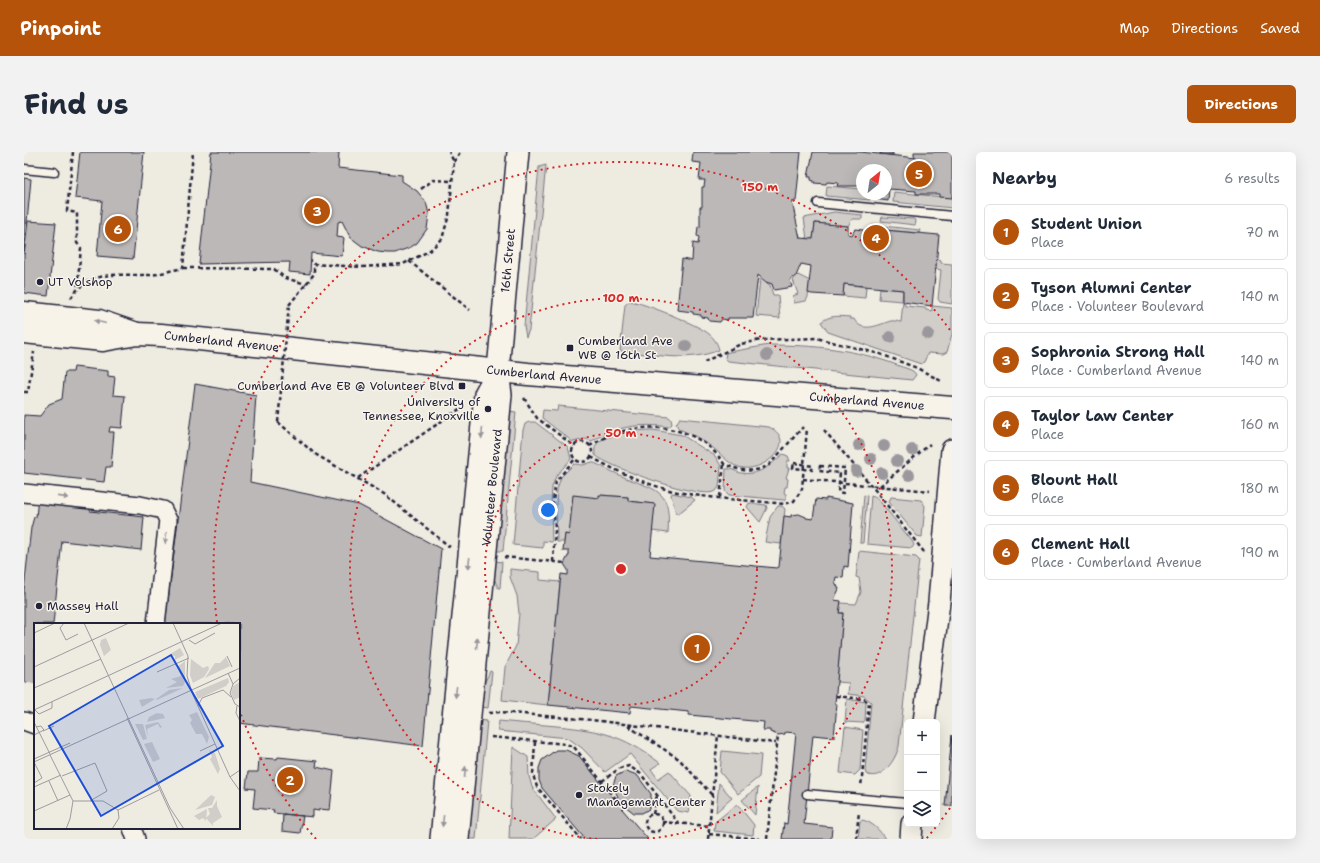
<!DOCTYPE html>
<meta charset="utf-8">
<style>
:root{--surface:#fff;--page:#f2f2f3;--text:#1f2937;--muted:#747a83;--line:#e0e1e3;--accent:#b45309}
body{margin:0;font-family:"Shantell Sans",sans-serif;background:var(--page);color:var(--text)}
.controls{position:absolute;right:12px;bottom:12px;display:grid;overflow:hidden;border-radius:6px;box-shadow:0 4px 16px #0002}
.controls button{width:36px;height:36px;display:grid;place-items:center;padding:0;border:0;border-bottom:1px solid var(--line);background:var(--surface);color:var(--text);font:20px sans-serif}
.compass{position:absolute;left:832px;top:12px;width:36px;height:36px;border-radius:50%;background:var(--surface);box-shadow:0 4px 16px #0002;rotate:30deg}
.you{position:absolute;left:524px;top:358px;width:14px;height:14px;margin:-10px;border:3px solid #fff;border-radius:50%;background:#1a73e8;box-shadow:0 0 0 6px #1a73e833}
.badge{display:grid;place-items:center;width:26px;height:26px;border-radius:50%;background:var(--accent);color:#fff;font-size:13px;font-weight:700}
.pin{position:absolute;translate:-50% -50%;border:2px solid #fff;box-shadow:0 1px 4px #0006}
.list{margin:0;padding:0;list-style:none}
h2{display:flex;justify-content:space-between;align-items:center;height:52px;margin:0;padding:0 16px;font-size:17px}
h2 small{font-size:13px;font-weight:400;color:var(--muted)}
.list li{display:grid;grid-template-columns:26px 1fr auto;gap:12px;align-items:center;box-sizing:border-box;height:56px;margin:0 8px 8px;padding:0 8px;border:1px solid var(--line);border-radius:6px}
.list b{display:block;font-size:15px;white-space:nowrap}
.list p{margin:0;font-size:13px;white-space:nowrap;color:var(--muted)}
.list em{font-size:13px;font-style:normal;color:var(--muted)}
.icon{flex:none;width:22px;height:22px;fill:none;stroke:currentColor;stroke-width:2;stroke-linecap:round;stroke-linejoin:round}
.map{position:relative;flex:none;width:928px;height:687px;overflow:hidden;border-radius:6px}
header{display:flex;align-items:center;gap:24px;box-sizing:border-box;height:56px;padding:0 20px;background:var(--accent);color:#fff}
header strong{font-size:19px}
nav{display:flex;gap:22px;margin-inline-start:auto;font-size:14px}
.intro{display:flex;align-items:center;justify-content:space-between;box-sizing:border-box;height:96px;padding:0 24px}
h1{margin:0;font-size:28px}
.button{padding:10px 18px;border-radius:6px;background:var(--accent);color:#fff;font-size:14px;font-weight:700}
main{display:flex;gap:24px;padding:0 24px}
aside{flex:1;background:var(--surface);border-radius:6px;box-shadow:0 4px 16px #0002}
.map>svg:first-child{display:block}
</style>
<header>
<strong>Pinpoint</strong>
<nav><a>Map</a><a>Directions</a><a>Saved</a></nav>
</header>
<div class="intro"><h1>Find us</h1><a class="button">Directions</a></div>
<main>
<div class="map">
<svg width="928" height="687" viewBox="0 0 928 687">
<rect width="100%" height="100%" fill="#eeebe1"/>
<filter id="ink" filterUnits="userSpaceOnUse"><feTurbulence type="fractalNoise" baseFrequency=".025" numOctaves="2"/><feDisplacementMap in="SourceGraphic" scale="8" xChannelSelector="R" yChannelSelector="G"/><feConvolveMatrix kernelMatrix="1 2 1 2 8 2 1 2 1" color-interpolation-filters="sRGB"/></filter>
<g filter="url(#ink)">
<path fill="#d1cdc9" stroke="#7a7882" d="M522,13l-17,165 -3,7 -2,-11 15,-159z
M803,34l35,3v5h8v6l-44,-4z
M870,40l58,6v10l-59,-6z
M810,60l28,3v4h-10l-4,7 -33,-3 -2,16h-6l-3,-21z
M858,65l32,2 2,3 -1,3 -34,-4z
M849,73l47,5 -1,3 -46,-4z
M913,107l4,1v3l11,1v40l-12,-2 -2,-3 3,-29 -5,-1z
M774,123l12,6 -2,16 -2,4 -12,2 -1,-7 5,-2 -5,-14z
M736,127l10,6 3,10h5l2,23 -24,-2z
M820,132l22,3 -1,11 -22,-2z
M856,136l23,2 -1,11 -23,-2z
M606,149c14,2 69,24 79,33 5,4 9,10 10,16 -31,13 -67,4 -99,1l5,-46z
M879,150h2v4l20,2 1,2 6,1v-5l20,2v26l-5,18 -4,2 -15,-1 -4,9 -3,2 -93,-32 -7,-10c9,-7 17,-6 29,-5v2h4c8,16 28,4 37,2 3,-1 7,1 10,1z
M745,193c46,0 85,4 128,20 6,3 17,4 19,10l-4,5 -184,-19 -3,-3 1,-5 3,-1z
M534,254l111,11 2,2 1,5 -3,3c-28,-4 -53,-1 -77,14l-7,-2 -12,3 -31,-24 1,-8 14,1z
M485,259l7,1 -13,139h-7z
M656,266l89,9c30,14 -3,44 -26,41 -14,-2 -19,-12 -30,-20 -10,-8 -22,-14 -34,-19l-3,-5z
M505,270h6l33,25 3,12 -15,17 -4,11 -1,19 1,36 -9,-1v7l-30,-3 10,-115 2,-6z
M629,278l29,5 33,21 6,10 -2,21 -3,4c-12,10 -108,-24 -121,-36 0,-3 -1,-7 1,-10 7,-12 44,-15 57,-15z
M759,302l5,2 2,5h-3v7h2l-3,10 2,1 -1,8h-2l-1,6 2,1v4l-2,2 -55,-5 -4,-4 1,-22c6,-1 10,3 15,4 19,3 29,-8 42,-19z
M568,310c12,5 22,11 34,16 34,13 45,13 42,55l-16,-2 2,-27 -26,-3v-4l-28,-2 -1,3 -30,37 -4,-1 -1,8h-7l-1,-39 1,-14 4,-12 13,-13 9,1z
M648,341l19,4 4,3 -17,14 -2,-1 -5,-18z
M840,343l3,1 -4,47h-3z
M847,344l6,2 35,43 2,4 -2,3 -45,-4z
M867,345l30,3 4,6 -3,31 -5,-1 -28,-34z
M725,351l17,2 1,3 -7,14 -13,-15z
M754,354h4l3,3 -4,35 -16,-2 5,-25z
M835,399l57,6 3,3 -20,186c-3,13 -17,36 -33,28l-1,-4 6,-68 -7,-6 -16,-2 1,-11 -12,-1 6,-69h-4l1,-10 16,1 5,-12 -2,-14 -3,-1z
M471,409l7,1 -2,26h-2l-4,-10z
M486,417l30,3v8l20,2 -12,123 -46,-5 3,-33 11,-21 3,-33 -2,-17 -7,-19z
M466,519l2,1 -4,36 -6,-1 1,-21z
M823,547l19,3 -1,18 -2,3 -18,-1z
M456,568l7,1 -11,118h-7z
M475,569c34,4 74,4 107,13 20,6 37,16 54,29l-9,6 7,10 11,-8 22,25 -2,17 -12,-2 -47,-57 -25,18 -23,-24 -14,-10 -70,-7z
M821,575l18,3 -3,40 -5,5 -15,-2z
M489,595l15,10 1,19 3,11 24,32 -23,20h-24z
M698,599l39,4 -2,22 -21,17 -18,-22z
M695,631l13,15 -16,14z
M734,635l-3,28 -13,-15z
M713,652l17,21 -1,10 -39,-4 1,-9z
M838,668c10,2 18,10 23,19h-27l2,-18z"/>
<path fill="#bbb8b7" stroke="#22223b" d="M56,0h64l-11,107 -36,-3 5,-55 -27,-3z
M187,0h128l-1,16 64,7v6l15,10 9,11 3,12 -2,15 -10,14 -6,4 -16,6h-8l-9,-1 -16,-6 -12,-9 -8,-16 -4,1 -1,15 7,1 -2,18 -31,-3 -1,21 -21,-2 1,-10 -91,2z
M669,0h108l-5,49 -4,1 8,36 13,1 2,-16 33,3v8l5,1v-3l3,-3 7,1 3,3v4h6l1,-8 66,6 -7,71 -29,-4v-12l-59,-6 -1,12 -31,-2 -4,-1 3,-27 -10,-2 -5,12 -6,4 2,7 -18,3 -2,-6 -6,-2 -8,-7 -5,43h-25v2l-6,-1 -2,3 -11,-1 -1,-3 -7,-1v-2l-8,-1v-2l-16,-2 5,-51 10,2 1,-18 5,1 1,-7 -2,-1 1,-10 2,1v-20h2v-20h2l1,-7h-6l2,-17 -9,-1z
M789,0h47l57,6 -3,-2v-4h38v46l-13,-1v-3h-23v-3l-27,-2 -1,12 -13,-2v-5h11v-24h-24v16h-25l1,-3 -11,-1 -1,2 -12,-1v-2l-3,-1v-3h-3z
M856,0l13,1v2l-13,-1z
M0,26l7,1 -7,75z
M4,69l28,2 -8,73 -24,-3v-38z
M50,215l34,4v5l7,1 -2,18 12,1 -3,32 -12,-1 -1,5h5l-3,35h-5l-2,15 -80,-9v-58l16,1 9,-12 13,-5 3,-27h8z
M171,232l61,11 -6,87 109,23 82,44 -18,197 -184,-23v-99h-74z
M549,343l26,3v-3l29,2v4l27,3 -5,52 127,12 2,-1 5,-51 7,1v-2l8,-1 7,3v1l7,1 3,-20 10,1v-2l27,5 -5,64 -4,-1 -1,12 -7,-1 -1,5 4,7 -5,11 7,1 -2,12h4l-8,91h2l-3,33 -21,-2 -9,89 28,3 -1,12h-49l2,-16 3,1 9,-91 -11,-1v2l-7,1 -8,-3v-2h-7l1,-8 -75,-7v-3l-58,-6 -1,7 -82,-8 13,-131 7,1v-5l-4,-6 4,-8h1v-5h-6l2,-17 4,1z
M14,346l52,7v6l54,6 -3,33 -79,-9 -9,83h-18v59l-11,-1v-93l7,-61 3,-11h2z
M928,583v71h-7z
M532,598h10l13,6 36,44 3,-3 -5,-11 3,-10 10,-5 11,4 14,19v11l-2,4 -7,4h-8l-9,-7 -3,3 26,30h-63l-43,-51 -3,-8v-12l3,-8z
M254,605l39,4 -1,6 18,4 -4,39 -11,-1v2l-6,-1v7l-40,-4 1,-3 -21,-2 2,-19 -9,-1 2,-16h10l1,-14 18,1z
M259,662l20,2 -3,17 -18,-2z"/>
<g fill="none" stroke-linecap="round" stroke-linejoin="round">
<g stroke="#22223b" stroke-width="11">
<path id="service" d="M0,17l30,3
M794,51l134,13
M783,642l100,9"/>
</g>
<g stroke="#22223b" stroke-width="20">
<path id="minor" d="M0,341l116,12 23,5 5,10 -12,104
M0,569l11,4
M108,676l4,11"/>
</g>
<g stroke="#22223b" stroke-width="24">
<g id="tertiary">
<path d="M900,570l15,-120 13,-152"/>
<path d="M417,687l44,-445 13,-24"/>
<path id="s1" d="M434,687l43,-444 -3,-25 20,-218"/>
<path d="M887,687l1,-15"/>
</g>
</g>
<g stroke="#22223b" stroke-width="25">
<g id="secondary">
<path d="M0,161l75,8 35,12"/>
<path id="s2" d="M0,180l79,8 34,-6 24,1 367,39 424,34"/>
</g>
</g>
<path stroke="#22223b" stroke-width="2.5" stroke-dasharray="4 3" stroke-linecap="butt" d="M49,0l-6,59 10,2v30l4,5 -4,41
M430,10l6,-10
M397,37l12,-9 19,1
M385,109l61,49
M159,116l91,1 11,9 21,6
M47,146c19,-30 50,-22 79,-23 10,-1 22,-5 33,-7l10,-116
M265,153l25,-31v-10l48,3 41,-3 26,-13 13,-12 7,-24 5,-53 -5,-10
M680,210l37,-18 20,-4 55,-2 64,16 37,14 26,14
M0,240h4l6,-40
M500,246l13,20 37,28
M254,270l37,32 69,40 66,53
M800,278l51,60 49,62
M548 300a10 10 0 1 1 20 0a10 10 0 1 1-20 0Z
M566,294c39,-27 106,-27 134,18 16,7 29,10 45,1l34,-38
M567,305c25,14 54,27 82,34 36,8 75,9 112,13l9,-3 8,-12 5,-61
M770,311l19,3 -1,4 -19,-2z
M796,314l25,2 -2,25 -5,-1 2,-19 -21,-2z
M334,326l106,-72
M779,327l127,12
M856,334l50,-42
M696,345l4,-33
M480,405l61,6
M529,410l2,-32 -2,-29 3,-20 19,-22
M812,544l28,3 5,4 -8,84
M465,561l11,-1 92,8 184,23
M604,574l51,33 33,36
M467,585l75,7 8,3 42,52
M511,590l-2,33 4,12 44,52
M578,629l18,-13 9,-2 12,8 38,50
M621 671a9 9 0 1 1 18 0a9 9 0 1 1-18 0Z
M629,662l4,-19
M638,670l47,4
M685,682l51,5
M684,687l10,-104
M743,687l11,-104
M832,687l3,-27"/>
<use href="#service" stroke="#f7f3e8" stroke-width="8"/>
<use href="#minor" stroke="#f7f3e8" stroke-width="17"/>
<use href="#tertiary" stroke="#f7f3e8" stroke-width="21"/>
<use href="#secondary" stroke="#f7f3e8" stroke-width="22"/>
<path stroke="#22223b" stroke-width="2.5" stroke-dasharray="4 3" stroke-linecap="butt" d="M254,270l11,-117"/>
</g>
<g fill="#9b989d">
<circle cx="904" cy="182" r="6"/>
<circle cx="866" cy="185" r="6"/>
<circle cx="662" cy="194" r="6"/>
<circle cx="743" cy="203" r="6"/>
<circle cx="835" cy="293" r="6"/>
<circle cx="860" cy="294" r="6"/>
<circle cx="888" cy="298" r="6"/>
<circle cx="847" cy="307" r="6"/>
<circle cx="873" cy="309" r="6"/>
<circle cx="832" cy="319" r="6"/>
<circle cx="858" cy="321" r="6"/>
<circle cx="885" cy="323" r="6"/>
</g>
<defs><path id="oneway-solid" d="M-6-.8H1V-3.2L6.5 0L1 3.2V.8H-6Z"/></defs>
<g fill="#97959a">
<use href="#oneway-solid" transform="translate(76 170) rotate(-166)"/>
<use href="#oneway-solid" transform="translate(458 281) rotate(94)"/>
<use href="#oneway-solid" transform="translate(39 345) rotate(6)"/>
<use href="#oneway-solid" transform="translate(142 386) rotate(96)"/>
<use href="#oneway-solid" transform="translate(445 411) rotate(97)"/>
<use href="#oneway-solid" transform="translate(453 491) rotate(-85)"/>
<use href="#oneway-solid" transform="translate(432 540) rotate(96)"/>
<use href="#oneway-solid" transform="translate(441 620) rotate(-85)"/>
<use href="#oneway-solid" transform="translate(419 669) rotate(96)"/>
</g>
</g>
<g fill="none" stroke="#d62828" stroke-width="2" stroke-dasharray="2 4">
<circle cx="597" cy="417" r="136"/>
<path d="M573 687A271 271 0 1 1 621 687"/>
<path d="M926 656A407 407 0 0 1 902 687M292 687A407 407 0 0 1 216 560M193 470A407 407 0 0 1 926 178"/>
</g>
<g fill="#22223b" stroke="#f7f3e8" stroke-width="1.5">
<circle cx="16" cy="130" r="4"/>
<rect x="542" y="192" width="8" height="8" rx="2"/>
<rect x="434" y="230" width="8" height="8" rx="2"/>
<circle cx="464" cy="257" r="4"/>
<circle cx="15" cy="454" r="4"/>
<circle cx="555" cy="643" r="4"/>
</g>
<g text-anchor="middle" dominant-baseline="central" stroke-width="3" stroke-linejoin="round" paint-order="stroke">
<g font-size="12" fill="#22223b" stroke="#f7f3e8">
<text stroke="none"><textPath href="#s1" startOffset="581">16th Street</textPath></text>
<text stroke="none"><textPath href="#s2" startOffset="199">Cumberland Avenue</textPath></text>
<text stroke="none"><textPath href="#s2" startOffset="523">Cumberland Avenue</textPath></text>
<text stroke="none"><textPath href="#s2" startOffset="847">Cumberland Avenue</textPath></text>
<text stroke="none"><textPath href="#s1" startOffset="353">Volunteer Boulevard</textPath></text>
</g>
<g font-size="12" fill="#22223b" stroke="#f7f3e8" text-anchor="start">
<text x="24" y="130">UT Volshop</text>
<text x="554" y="189">Cumberland Ave<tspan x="554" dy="14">WB @ 16th St</tspan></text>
<text x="430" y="234" text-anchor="end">Cumberland Ave EB @ Volunteer Blvd</text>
<text x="456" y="250" text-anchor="end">University of<tspan x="456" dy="14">Tennessee, Knoxville</tspan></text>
<text x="23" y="454">Massey Hall</text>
<text x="563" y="636">Stokely<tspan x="563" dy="14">Management Center</tspan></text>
</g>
</g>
<g transform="translate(10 471)">
<rect width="206" height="206" fill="#eeebe1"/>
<path d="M72,15l5,12 -7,6 -4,-11 1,-5zM146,25l4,7 -9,5v-4l-6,-1zM192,34l4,9 -25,12 10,-15h5zM157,36l12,9 5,-2 1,3 -5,8 -11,6 -3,-8zM151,38v21l-2,4 -17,2 11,-6 -6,-3 10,-3 -4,-9zM194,55l1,4 -3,4 -28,13 -3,-7zM206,59v15l-6,3 -3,-7 2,-7zM149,65l-26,12 -1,-1 13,-9zM117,75l4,1 -13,8 -3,-7zM163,89l12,25 -2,7 -5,-10h-6l-6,-11 2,-3 -3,-5zM123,90l6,1 2,4 -18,4 2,-5zM124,99l4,5 -2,1 -2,-4 -11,5 1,8 -3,-12zM101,101h8l4,15 -4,1zM118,119l8,17 -7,3 -9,-18zM175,127l6,3 5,16 -2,5 -8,-15 2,-2zM177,172l4,2 -3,8 -17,5zM183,177v6l5,11 -9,6v3l-7,-8 4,-4 -2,-6h4zM173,186l-1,12 -3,-3 -4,2 -5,-4z" fill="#d1cdc9"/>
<path fill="none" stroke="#9c9b9f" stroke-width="1" d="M30,0l-4,5 6,12 12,-6M50,0l86,185 14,21M139,0l15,33 -1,20 6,19 37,82 10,14M0,10l21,-10M155,17l6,4 20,-11M193,33l5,11M0,44l95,-44M123,49l32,-14M194,50l5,11M206,55l-7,6 -3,9 5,11 5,3M0,65l67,-29M164,83l4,-8 21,-8 8,7M203,83l-1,7 4,8M0,87l188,-87M1,87l4,4 13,-6v-6M93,95l51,111M0,99l16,32M9,108l11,-5M0,112l10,-5 -3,-4 -5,1M166,128l15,-7M16,132l23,46 -3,18 -4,10M0,136l36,-16M0,139l206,-94M28,153l33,-13 12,28 -17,10M196,154l10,-7M15,158l9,20M0,160l8,-5 -8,-16M0,164l27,-12M39,178h30l15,9M84,187l41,-20M0,188l36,-16M78,206l7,-11 -1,-8"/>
<path fill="#1d4ed8" fill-opacity="0.15" stroke="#1d4ed8" stroke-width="2" d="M137,32l52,91 -122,70 -52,-90z"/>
<rect width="206" height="206" fill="none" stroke="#22223b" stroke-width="2"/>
</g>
<circle cx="597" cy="417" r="6" fill="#d62828" stroke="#f7f3e8" stroke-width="2"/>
<g font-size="12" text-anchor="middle" font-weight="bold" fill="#d62828" stroke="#f7f3e8" stroke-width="3" stroke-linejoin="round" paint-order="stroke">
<text x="736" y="39">150 m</text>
<text x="597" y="150">100 m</text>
<text x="597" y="285">50 m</text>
</g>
</svg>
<div class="controls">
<button>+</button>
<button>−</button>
<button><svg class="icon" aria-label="layers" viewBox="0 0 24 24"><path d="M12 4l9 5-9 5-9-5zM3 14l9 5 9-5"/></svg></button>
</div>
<svg class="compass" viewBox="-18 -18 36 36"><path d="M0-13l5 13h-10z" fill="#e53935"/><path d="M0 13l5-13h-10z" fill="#747a83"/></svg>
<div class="you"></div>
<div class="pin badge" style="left:673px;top:496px">1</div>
<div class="pin badge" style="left:266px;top:628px">2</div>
<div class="pin badge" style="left:293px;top:59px">3</div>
<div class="pin badge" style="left:852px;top:86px">4</div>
<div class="pin badge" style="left:895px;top:22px">5</div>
<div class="pin badge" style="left:94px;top:77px">6</div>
</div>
<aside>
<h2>Nearby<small>6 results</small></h2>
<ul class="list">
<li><span class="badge">1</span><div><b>Student Union</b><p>Place</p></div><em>70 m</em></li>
<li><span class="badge">2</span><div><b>Tyson Alumni Center</b><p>Place · Volunteer Boulevard</p></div><em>140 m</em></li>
<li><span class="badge">3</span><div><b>Sophronia Strong Hall</b><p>Place · Cumberland Avenue</p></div><em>140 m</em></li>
<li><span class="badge">4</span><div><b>Taylor Law Center</b><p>Place</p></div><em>160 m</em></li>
<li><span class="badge">5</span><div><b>Blount Hall</b><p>Place</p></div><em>180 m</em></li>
<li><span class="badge">6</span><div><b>Clement Hall</b><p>Place · Cumberland Avenue</p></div><em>190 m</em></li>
</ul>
</aside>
</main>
